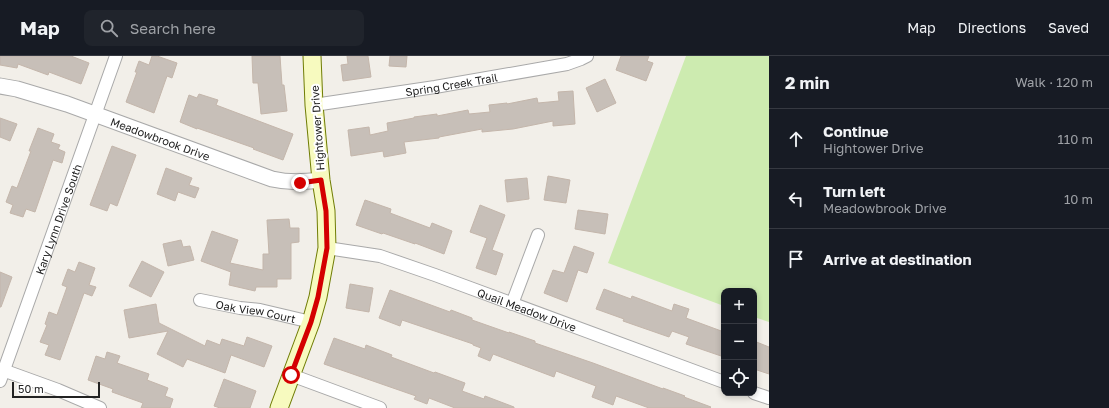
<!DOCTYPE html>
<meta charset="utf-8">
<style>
:root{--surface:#171b24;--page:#20242c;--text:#f1f3f6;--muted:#9ea1a6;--line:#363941}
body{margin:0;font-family:"Golos Text",sans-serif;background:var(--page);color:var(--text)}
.controls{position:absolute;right:12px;bottom:12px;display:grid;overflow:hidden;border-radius:8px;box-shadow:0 2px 6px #0003}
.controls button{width:36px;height:36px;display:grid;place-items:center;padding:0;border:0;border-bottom:1px solid var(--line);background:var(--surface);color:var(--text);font:20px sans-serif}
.scale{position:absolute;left:12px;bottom:10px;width:88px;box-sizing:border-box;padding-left:4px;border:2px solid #222;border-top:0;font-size:11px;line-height:14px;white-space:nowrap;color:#222;-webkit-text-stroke:3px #fff;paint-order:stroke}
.stop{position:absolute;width:12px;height:12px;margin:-9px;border:3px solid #d40000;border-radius:50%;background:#fff}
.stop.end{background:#d40000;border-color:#fff;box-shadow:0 1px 4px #0008}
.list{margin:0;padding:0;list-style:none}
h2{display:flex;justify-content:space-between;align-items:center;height:52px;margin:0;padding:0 16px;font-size:17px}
h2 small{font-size:13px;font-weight:400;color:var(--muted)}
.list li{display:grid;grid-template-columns:26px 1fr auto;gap:12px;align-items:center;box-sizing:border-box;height:60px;padding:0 16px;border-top:1px solid var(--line)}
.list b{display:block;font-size:15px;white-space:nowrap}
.list p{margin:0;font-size:13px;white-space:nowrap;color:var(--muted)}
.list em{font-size:13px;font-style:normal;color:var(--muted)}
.icon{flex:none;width:22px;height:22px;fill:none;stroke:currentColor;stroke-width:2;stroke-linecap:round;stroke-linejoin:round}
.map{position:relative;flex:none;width:769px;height:352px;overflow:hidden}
header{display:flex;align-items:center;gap:24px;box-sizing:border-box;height:56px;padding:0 20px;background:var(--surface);border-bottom:1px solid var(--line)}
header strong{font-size:19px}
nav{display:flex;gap:22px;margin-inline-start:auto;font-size:14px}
.search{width:280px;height:36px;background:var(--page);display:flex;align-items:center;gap:10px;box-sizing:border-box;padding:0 14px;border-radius:8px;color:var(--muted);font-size:15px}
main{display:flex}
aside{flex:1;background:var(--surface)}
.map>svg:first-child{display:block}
</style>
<header>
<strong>Map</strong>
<div class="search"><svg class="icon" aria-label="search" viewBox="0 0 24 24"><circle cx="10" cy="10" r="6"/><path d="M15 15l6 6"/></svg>Search here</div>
<nav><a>Map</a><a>Directions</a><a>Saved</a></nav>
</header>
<main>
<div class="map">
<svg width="769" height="352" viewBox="0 0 769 352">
<rect width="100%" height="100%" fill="#f2efe9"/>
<path fill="#cdebb0" d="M686,0h83v266l-15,-5v-26h-30v15l-116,-43z"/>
<path fill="#c7bfb8" stroke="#c4b6ab" d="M0,0h71l18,7 -8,21 -32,-12 -1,3 -30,-11 -1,4 -17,-3z
M152,0h5l20,7 -5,15 -5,-2 -13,37 -28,-11 11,-30h-2l4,-11 10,4z
M252,0h28l2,29h2l3,26 -26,3 -3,-31h-5z
M347,0h21l3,21 -28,4 -2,-16 7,-1z
M390,0h17l-1,11 -17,-1z
M621,0h28l-2,5 6,2 -7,18 -30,-11z
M605,23l11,24 -19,9 -11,-24z
M573,35l2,33 -22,2v-5l-40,8 -31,3v-3l-43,8v1l-35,4 2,11 -22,4 -1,-6 -32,5 -3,-26 21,-3 1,8 18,-4 -1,-8 27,-5v-1l23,-3v2l31,-6 1,4 21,-2 -1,-7 18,-2v1l30,-6 1,5 21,-2 -1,-9z
M199,38l19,6 -2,5 77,29 -10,26 -30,-11 1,-1 -57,-20v1l-17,-7 9,-27 8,3z
M0,62l17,6 -7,17 -10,-4z
M38,72l16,6 -3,8 9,3 -2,4 7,3 -3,11 -9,-3 -18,52 -9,-3 -3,8 -13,-4 3,-8 -7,-3 6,-16 5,2 14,-37h-2z
M112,90l24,9 -19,51 -7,-3 -3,8 -17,-6z
M166,112l26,10 -3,7 10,3 -4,10 -17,-6 -3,9 -18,-7z
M548,120l22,4 -4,23 -22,-3z
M527,122l2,21 -22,3 -2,-22z
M365,144l26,9 -1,4 40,15 2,-5 20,8 -8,23 -29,-11v1l-32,-11 -1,1 -26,-9z
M480,149l25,10 -13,35 11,4 -7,21 -20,-7 11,-30 -17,-6z
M578,154l30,4 -3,20 -30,-5z
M289,163l1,9h9v14l-8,1v36h-14v8h-21l-1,4 -26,-6 2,-13 -30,-11 11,-30 26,9 -8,23 33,7v-16h6l-2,-34z
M181,184l2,7 7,-1 4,14 -26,6 -5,-22z
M574,190l20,7 -7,20 -9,-3 -11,32 -23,-9 9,-23 11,3z
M142,205l22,11 -13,25 -22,-11z
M79,206l16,6 -6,17 7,2 -4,9 -8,-3 -24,67 -15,-5 4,-10 -9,-3 7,-17 -2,-1 4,-12 8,3 10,-28 -5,-2 6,-16 7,3z
M0,216l12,5 -11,30h-1z
M350,228l23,4 -4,24 -23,-4z
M604,233l27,10 1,-3 40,15 2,-7 15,5 -3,9 38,14v25l-38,-13 3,-7 -17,-6 -3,6 -46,-16 1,-2 -28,-10z
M390,234l60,22 1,-2 21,8v2l37,13v-1l26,9v2l58,20 70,26v-1l22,8 -1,1 27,10 -1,1h-61l-33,-12 -3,9 -21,-8 4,-11 -40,-15 -2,6 -61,-23 -3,7 -12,-5 3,-8 -8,-3v-1l-71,-24 -2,6 -21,-8z
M156,248l3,19 46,23 2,-6 13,5 2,-6 22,7 3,-9 25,9 -8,21 -33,-12 -6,18 -38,-14 -4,8 -26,-13 11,-23 -39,7 -5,-28z
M334,282l31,11 1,-4 26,10 -1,2 43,16 1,-1 30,11 -3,8 22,8 1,-3 29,11v1h-59l-26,-10 -2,6 -13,-5 2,-3 -92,-32z
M754,285l15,6v27l-15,-5z
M107,296l13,4 -3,7 32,11 -2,6 21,8 -3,8 8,3 -3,9h-29l2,-5 -31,-11 1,-3 -25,-9 8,-24 9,3z
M224,323l32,12 -6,17h-30l-6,-2z"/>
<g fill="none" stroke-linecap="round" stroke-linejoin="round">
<g stroke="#a9a9a9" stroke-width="14">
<g id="minor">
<path id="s1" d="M314,49l121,-18 132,-23 14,-5 6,-3"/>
<path id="s2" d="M327,192l53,8 55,19 289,107"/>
<path id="s3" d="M200,244l40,8 20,2 51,12"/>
<path d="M512,248l26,-69"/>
<path d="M0,313l58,21 42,18"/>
<path d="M291,319l89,33"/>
<path id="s4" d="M0,325l116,-325"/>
<path d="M754,337l15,5"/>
</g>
</g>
<g stroke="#a9a9a9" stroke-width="17">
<g id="tertiary">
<path id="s5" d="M0,30l17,3 50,15 205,75c18,4 31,3 49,1"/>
</g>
</g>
<g stroke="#707d05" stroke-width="19">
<path id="secondary" d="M279,352l32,-86 7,-25 9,-49 -1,-37 -5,-31 -7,-75 -2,-49"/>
</g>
<use href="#minor" stroke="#fff" stroke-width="12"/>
<use href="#tertiary" stroke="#fff" stroke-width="15"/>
<use href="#secondary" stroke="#f7fabf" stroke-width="17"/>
</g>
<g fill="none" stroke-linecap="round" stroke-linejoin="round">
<path stroke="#d40000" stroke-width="5" d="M291,319l20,-53 7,-25 9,-49 -1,-37 -5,-31 -21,3"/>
</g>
<g text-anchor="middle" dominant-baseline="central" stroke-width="4" stroke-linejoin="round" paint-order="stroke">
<g font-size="11" fill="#222" stroke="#fff">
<text stroke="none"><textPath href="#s1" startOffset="139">Spring Creek Trail</textPath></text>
<text transform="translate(317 72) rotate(-94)">Hightower Drive</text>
<text stroke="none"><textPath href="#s5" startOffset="169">Meadowbrook Drive</textPath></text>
<text stroke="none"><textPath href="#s4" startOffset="172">Kary Lynn Drive South</textPath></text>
<text stroke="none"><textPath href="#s2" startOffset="210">Quail Meadow Drive</textPath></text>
<text stroke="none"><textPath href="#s3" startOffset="57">Oak View Court</textPath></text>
</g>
</g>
</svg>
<div class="controls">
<button>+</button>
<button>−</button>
<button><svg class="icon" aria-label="locate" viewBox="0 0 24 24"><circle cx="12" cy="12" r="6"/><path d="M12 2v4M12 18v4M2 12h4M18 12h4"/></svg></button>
</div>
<div class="scale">50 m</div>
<div class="stop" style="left:291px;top:319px"></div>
<div class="stop end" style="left:300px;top:127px"></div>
</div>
<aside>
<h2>2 min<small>Walk · 120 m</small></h2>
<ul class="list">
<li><svg class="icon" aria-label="ahead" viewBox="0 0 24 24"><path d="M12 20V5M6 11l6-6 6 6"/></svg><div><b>Continue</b><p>Hightower Drive</p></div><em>110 m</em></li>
<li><svg class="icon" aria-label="left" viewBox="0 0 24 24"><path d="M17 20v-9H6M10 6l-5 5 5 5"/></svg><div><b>Turn left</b><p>Meadowbrook Drive</p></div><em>10 m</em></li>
<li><svg class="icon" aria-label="arrive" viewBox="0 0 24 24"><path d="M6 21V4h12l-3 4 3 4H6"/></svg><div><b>Arrive at destination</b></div></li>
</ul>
</aside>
</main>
